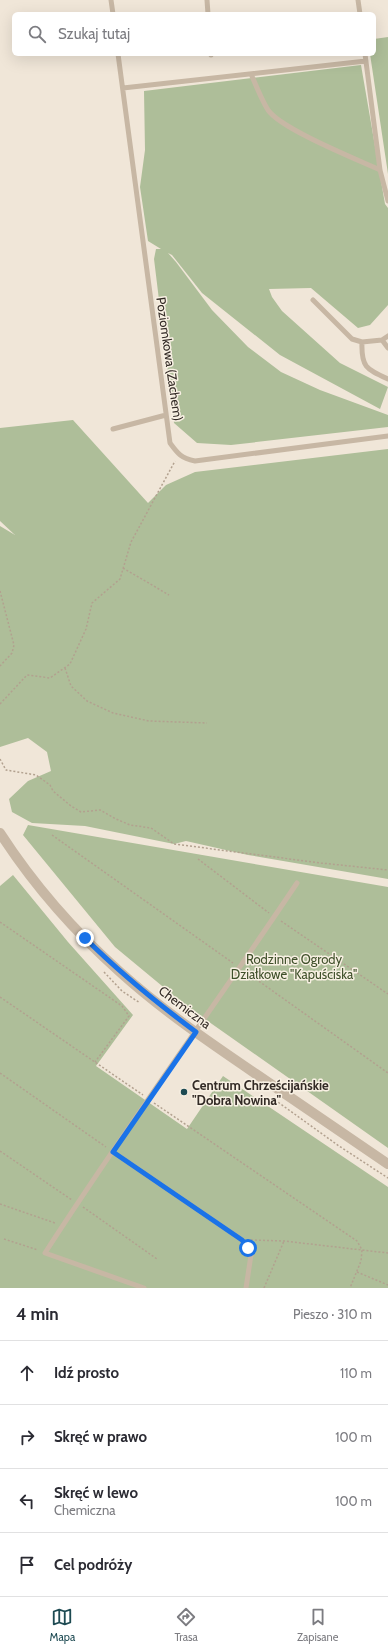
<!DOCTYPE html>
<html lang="pl">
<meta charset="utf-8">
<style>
:root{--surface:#fff;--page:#f7f7f7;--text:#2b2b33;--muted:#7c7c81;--line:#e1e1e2;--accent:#1d4a52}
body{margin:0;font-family:Cabin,sans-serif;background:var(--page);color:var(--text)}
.stop{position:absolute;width:12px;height:12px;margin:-9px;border:3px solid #1a73e8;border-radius:50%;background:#fff}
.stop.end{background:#1a73e8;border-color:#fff;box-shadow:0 1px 4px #0008}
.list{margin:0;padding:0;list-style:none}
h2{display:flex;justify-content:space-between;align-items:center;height:52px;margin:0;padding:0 16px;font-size:17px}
h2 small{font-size:13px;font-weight:400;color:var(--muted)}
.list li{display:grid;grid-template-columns:26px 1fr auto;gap:12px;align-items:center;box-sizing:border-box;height:64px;padding:0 16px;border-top:1px solid var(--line)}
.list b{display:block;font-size:15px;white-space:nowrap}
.list p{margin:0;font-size:13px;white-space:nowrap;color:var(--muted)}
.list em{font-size:13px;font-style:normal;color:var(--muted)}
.icon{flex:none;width:22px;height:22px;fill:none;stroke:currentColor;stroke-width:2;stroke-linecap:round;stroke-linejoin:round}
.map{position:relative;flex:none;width:388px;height:1288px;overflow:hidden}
.search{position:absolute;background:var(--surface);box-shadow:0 4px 16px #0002;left:12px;right:12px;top:12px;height:44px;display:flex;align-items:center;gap:10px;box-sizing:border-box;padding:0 14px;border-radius:6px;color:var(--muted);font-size:15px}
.sheet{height:308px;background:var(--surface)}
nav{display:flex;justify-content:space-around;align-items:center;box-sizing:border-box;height:56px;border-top:1px solid var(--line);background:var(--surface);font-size:11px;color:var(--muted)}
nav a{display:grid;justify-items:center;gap:2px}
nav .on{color:var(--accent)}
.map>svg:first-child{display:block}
</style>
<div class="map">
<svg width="388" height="1288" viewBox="0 0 388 1288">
<rect width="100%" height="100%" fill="#f0e6d8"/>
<path fill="#aebe99" d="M388,37v137l-18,-120h4v-15z
M361,65l24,139 3,4v97l-18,20 -12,3 -47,-40 -42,1 3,8 10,14 58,52 48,24 -8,22 -100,-54 -78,-62 -30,-38 -4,-2 8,9 36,48 36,37 33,25 39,18 68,25v12l-157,18 -34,-2 -23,-20 -20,-164 2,-10h5l-13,-8 -8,-54 5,-37 -1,-59z
M73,420l75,83 18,-18 29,-13 193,-23v430l-140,-24 -62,-14 -12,3 -89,-18 -53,-3 -20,-11 -3,-13 19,-18 23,-10 -4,-19 -19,-14 -28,9v-221l15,9 -15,-14v-93z
M28,825l360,62v261l-203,-143 -70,-58 -92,-112z
M13,875l55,67 65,73 -37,51 91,63 36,-53 165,111v101h-388v-402z"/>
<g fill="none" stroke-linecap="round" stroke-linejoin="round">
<path stroke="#b2a18f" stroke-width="1.5" stroke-dasharray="2 2" stroke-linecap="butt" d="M123,568l46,27
M0,591l14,54 -2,8 -12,13
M65,668l6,18 16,15 26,12 36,8 58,2
M0,704l27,-29 23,3 20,-14 16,-35 6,-26 28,-24 11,-37 44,-81
M0,759l6,11 30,5 14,10 3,6 18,15 10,6 19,-2 16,9 14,6 21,3 23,16 147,19 67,7
M52,835l181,128
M198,859l71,54
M281,921l107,73
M0,922l122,84 7,10 -34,46
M104,972l18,19 18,12
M246,972l142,101
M0,997l143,98
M0,1073l106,74
M275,1100l64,46 49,32
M154,1103l203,138 5,9 -1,11 -11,27
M0,1151l72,49
M0,1204l55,19
M83,1207l74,52
M4,1239l34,11
M251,1240l33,1 104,12
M357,1272l31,13
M264,1288l20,-47"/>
<path stroke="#c7b7a4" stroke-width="5" d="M111,0l2,14
M207,0l1,14
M358,0l2,14
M118,54l52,389c8,11 11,15 25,18l193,-25
M211,54v1
M365,54l15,116 8,31
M251,74c5,11 10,25 17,36 13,19 88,49 112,60
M123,88l243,-27
M313,300l39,39 10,3 20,-2 6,-4
M382,340l6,8
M362,342c-1,25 4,27 26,37
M113,429l53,-14
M113,1152l129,88 9,15 -5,33
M144,1288l-99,-35c81,-126 169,-246 252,-370"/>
<path stroke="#c7b7a4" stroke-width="10" d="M0,833c33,51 75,99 120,139 42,38 89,70 136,102 44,30 88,60 132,90"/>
</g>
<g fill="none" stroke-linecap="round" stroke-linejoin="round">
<path stroke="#1a73e8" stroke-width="5" d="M85,938c35,35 72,65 111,94l-83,120 129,88 6,8"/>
</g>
<circle fill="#1d4a52" stroke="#f8f0e3" stroke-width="1.5" cx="184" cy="1092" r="4"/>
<g text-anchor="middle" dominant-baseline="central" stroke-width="3" stroke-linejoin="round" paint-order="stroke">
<g font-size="13" fill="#332b26" stroke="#f8f0e3">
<text transform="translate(170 359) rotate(82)">Poziomkowa (Zachem)</text>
<text transform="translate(185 1007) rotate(37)">Chemiczna</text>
</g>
<g font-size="13" fill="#3f502a" stroke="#f8f0e3">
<text x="294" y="959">Rodzinne Ogrody<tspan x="294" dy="15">Działkowe "Kapuściska"</tspan></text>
</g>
<g font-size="13" font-weight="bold" fill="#332b26" stroke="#f8f0e3" text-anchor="start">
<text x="192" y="1085">Centrum Chrześcijańskie<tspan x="192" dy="15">"Dobra Nowina"</tspan></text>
</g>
</g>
</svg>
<div class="stop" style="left:248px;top:1248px"></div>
<div class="stop end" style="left:85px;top:938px"></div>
<div class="search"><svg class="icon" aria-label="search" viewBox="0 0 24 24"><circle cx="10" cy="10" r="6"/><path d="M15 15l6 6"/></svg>Szukaj tutaj</div>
</div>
<section class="sheet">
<h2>4 min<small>Pieszo · 310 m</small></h2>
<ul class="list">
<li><svg class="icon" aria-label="ahead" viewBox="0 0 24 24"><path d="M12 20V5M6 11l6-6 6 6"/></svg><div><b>Idź prosto</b></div><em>110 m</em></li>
<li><svg class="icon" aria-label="right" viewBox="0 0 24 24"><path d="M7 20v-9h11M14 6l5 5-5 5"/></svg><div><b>Skręć w prawo</b></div><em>100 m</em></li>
<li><svg class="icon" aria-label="left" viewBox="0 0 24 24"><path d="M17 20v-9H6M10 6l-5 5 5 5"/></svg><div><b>Skręć w lewo</b><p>Chemiczna</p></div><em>100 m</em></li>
<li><svg class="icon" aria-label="arrive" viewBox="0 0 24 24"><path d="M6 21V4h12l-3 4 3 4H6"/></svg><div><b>Cel podróży</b></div></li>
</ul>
</section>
<nav>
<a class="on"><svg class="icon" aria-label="map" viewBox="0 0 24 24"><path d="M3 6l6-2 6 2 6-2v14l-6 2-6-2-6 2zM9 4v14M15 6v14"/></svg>Mapa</a>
<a><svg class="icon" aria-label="directions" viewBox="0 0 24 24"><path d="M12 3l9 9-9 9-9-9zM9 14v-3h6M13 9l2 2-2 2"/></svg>Trasa</a>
<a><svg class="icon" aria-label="saved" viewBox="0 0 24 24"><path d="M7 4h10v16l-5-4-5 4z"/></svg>Zapisane</a>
</nav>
